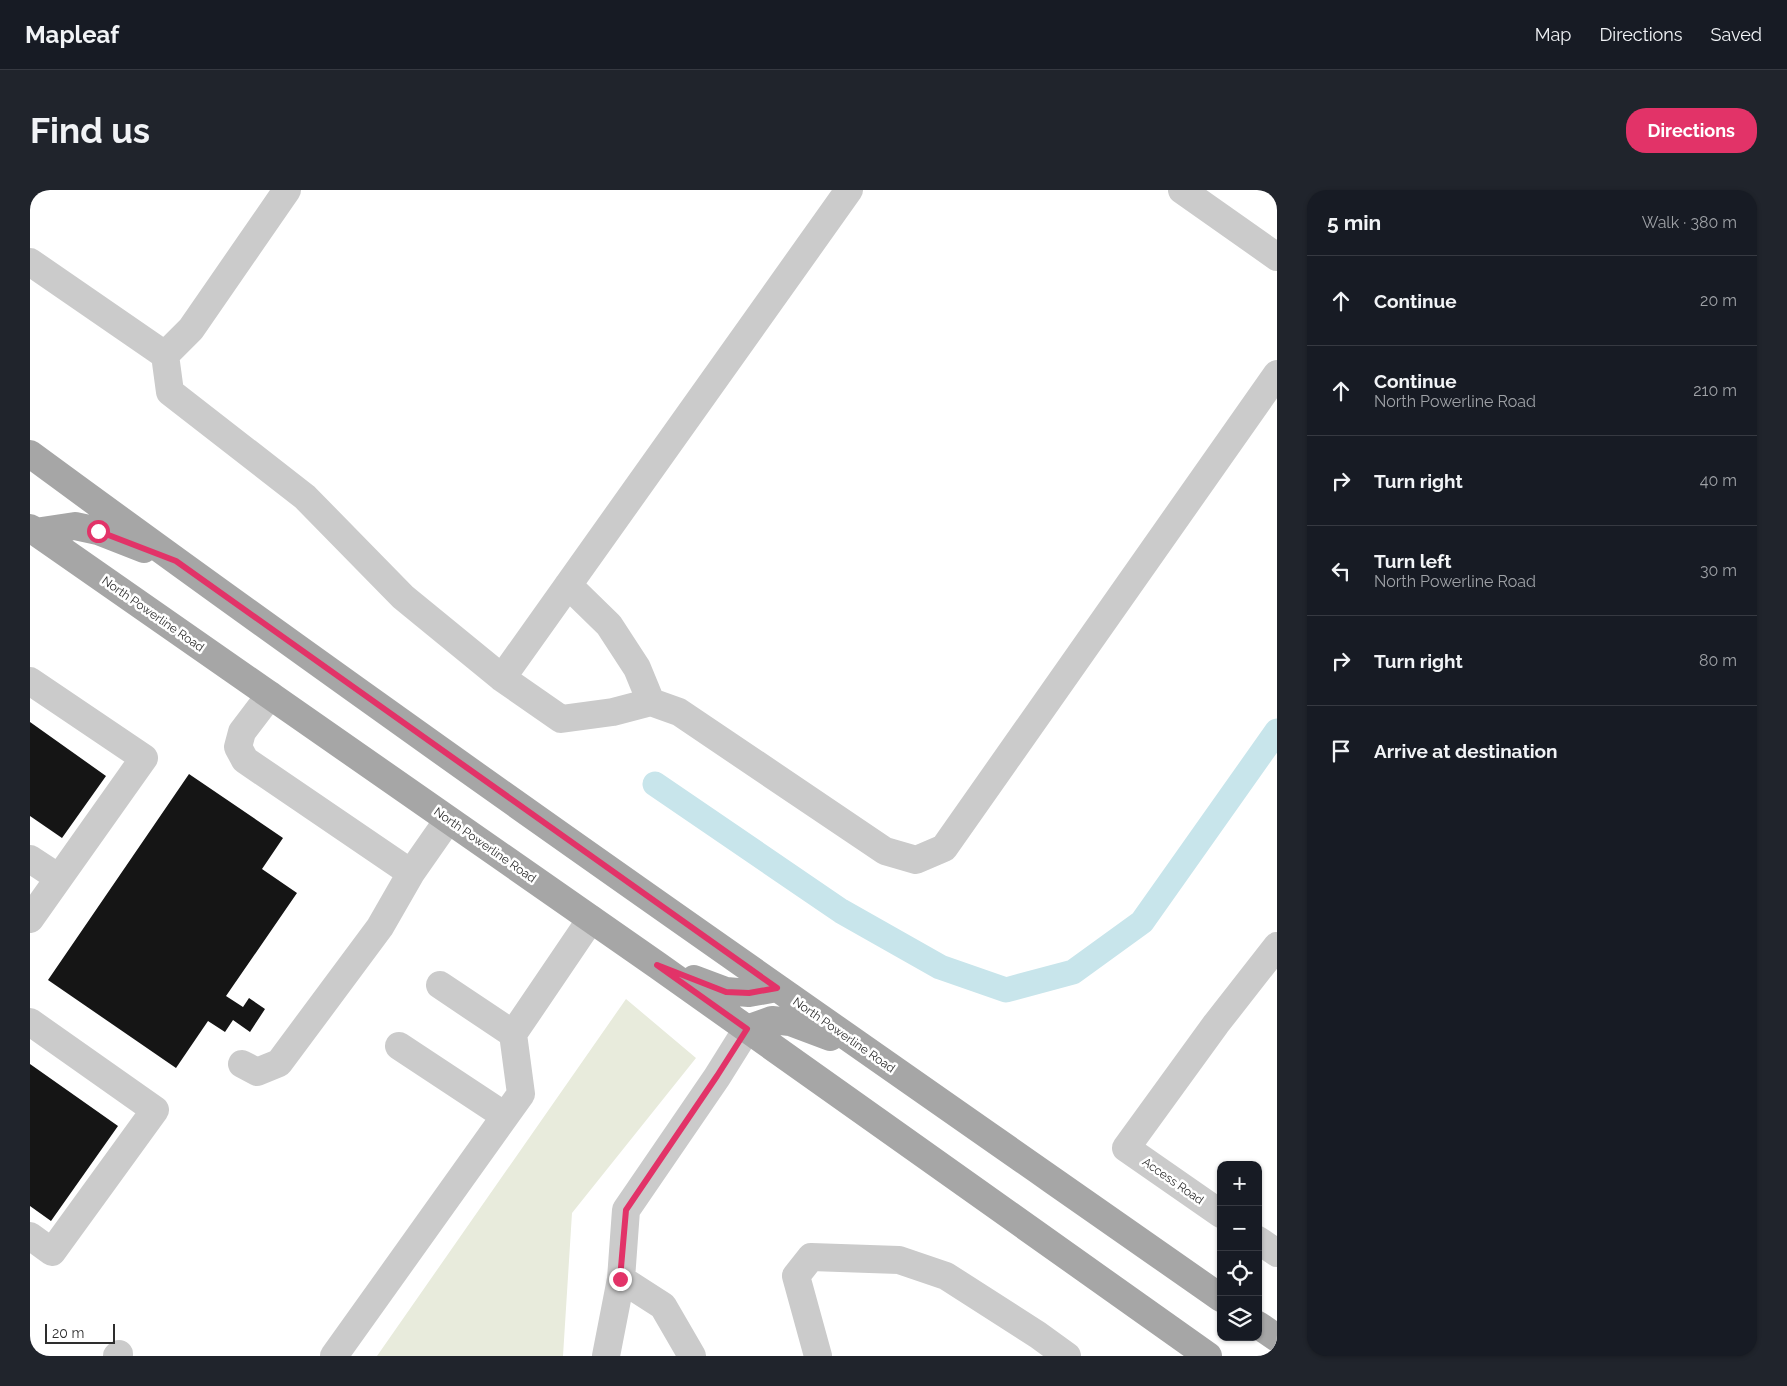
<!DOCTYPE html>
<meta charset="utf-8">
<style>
:root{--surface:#171b24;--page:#20242c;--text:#f1f3f6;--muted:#9ea1a6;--line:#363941;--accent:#e23368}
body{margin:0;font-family:Raleway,sans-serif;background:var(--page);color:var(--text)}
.controls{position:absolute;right:15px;bottom:15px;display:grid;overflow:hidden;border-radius:10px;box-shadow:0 1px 4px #0004}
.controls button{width:45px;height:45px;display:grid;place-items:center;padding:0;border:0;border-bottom:1px solid var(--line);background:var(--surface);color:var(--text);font:25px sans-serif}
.scale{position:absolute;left:15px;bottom:12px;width:70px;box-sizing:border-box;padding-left:5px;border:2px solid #2e2e2e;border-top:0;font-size:14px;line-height:18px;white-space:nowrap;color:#2e2e2e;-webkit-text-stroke:4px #fff;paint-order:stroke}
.stop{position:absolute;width:15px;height:15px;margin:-11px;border:4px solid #e23368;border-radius:50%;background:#fff}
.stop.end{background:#e23368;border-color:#fff;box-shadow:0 1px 5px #0008}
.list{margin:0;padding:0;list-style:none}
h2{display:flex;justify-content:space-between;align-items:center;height:65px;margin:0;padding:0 20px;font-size:21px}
h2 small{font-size:16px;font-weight:400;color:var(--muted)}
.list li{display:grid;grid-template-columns:32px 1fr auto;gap:15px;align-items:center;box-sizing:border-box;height:90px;padding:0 20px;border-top:1px solid var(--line)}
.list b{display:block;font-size:19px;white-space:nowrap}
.list p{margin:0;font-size:16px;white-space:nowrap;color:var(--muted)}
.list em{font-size:16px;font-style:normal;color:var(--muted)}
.icon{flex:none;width:28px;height:28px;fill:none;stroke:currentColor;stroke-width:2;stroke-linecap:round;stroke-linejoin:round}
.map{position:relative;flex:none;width:1247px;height:1166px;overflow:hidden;border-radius:20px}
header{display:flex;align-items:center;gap:30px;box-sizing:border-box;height:70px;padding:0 25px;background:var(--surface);border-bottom:1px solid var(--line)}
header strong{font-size:24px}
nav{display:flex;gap:28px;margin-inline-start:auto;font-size:18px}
.intro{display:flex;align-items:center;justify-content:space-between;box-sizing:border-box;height:120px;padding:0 30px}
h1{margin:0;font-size:35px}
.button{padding:12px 22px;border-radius:20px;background:var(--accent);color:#fff;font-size:18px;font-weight:700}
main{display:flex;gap:30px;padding:0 30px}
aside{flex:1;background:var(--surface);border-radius:20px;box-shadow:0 1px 4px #0004}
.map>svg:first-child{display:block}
</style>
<header>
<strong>Mapleaf</strong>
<nav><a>Map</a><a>Directions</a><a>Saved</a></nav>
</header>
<div class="intro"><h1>Find us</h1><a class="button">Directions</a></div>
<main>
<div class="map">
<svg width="1247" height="1166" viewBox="0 0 1247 1166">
<rect width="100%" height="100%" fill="#fff"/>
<path fill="#e8ebdc" d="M596,809l70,59 -124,155 -9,143h-186z"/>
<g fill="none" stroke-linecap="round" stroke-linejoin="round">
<path stroke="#c8e5eb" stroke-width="25" d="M625,594l186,127 99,56 66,23 67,-18 69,-50 135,-191"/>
</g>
<path fill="#151515" d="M0,532l76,54 -44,62 -32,-22z
M159,584l94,64 -21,31 35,24 -71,103 17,11 6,-9 16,11 -15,23 -17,-12 -8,12 -17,-11 -32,47 -128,-88z
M0,874l88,62 -67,95 -21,-15z"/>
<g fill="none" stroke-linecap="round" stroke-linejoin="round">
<path stroke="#cbcbcb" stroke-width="28" d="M1152,0l95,67
M0,72l135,93 5,37 135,105 98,100 99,81 59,41 52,-7 38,-10 28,10 206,139 31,9 28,-12 333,-474
M135,165l26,-26 96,-139
M538,395l41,40 28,43 14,34
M472,488l347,-488
M0,491l114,77 -85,120 -29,-19
M240,505l-28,37 -4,15 7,13 166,113
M0,729l29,-41
M410,795l73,49
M0,832l125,88 -103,142 -22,-16
M369,856l106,70
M212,874l15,8 22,-9 101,-136 31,-54 37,-53
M1191,1024l-95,-66 90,-124 61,-78
M1228,1050l19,13
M591,1089l42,27 29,50
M87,1166l2,-2
M304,1166l187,-262 -8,-60 78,-115
M576,1166l15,-77 5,-69 91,-133 30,-48
M788,1166l-22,-80 15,-19 88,3 47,16 92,59 29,21"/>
<path stroke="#a6a6a6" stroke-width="28" d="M0,264c392,288 792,565 1191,844
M0,338l627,437 551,391
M5,342l40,-6 23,5 46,18
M664,789l32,12 23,2 28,-5
M717,839l25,-9 18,2 40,15
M1228,1135l19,13"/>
</g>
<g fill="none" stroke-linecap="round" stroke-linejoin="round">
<path stroke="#e23368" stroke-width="6" d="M68,341l78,30 601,427 -28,5 -23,-1 -69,-27 90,64 -30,47 -91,134 -6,69"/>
</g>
<g text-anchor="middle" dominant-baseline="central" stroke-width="5" stroke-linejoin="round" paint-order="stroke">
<g font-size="12" fill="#2e2e2e" stroke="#fff">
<text transform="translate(123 424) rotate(35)">North Powerline Road</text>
<text transform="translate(455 655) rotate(35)">North Powerline Road</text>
<text transform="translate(814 845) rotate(35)">North Powerline Road</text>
<text transform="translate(1143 991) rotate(35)">Access Road</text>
</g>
</g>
</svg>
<div class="controls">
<button>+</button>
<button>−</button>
<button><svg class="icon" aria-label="locate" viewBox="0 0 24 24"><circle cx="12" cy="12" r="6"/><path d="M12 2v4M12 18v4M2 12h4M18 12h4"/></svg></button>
<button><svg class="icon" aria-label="layers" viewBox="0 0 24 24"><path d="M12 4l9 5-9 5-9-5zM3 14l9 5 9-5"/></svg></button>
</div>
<div class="scale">20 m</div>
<div class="stop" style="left:68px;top:341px"></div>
<div class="stop end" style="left:590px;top:1089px"></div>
</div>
<aside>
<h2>5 min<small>Walk · 380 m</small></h2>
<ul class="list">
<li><svg class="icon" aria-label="ahead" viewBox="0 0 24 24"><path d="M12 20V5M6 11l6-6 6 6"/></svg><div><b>Continue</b></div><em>20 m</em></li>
<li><svg class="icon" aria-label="ahead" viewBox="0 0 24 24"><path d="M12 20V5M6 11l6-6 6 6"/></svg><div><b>Continue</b><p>North Powerline Road</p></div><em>210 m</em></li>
<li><svg class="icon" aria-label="right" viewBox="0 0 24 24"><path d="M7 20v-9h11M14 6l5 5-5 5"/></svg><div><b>Turn right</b></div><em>40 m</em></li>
<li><svg class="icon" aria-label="left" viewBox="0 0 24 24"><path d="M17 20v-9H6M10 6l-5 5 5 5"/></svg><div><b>Turn left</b><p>North Powerline Road</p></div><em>30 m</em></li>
<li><svg class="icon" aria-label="right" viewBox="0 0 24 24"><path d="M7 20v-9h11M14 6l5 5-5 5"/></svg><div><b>Turn right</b></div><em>80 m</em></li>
<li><svg class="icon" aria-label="arrive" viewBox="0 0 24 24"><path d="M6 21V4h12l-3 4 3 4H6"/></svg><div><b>Arrive at destination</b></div></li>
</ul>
</aside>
</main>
